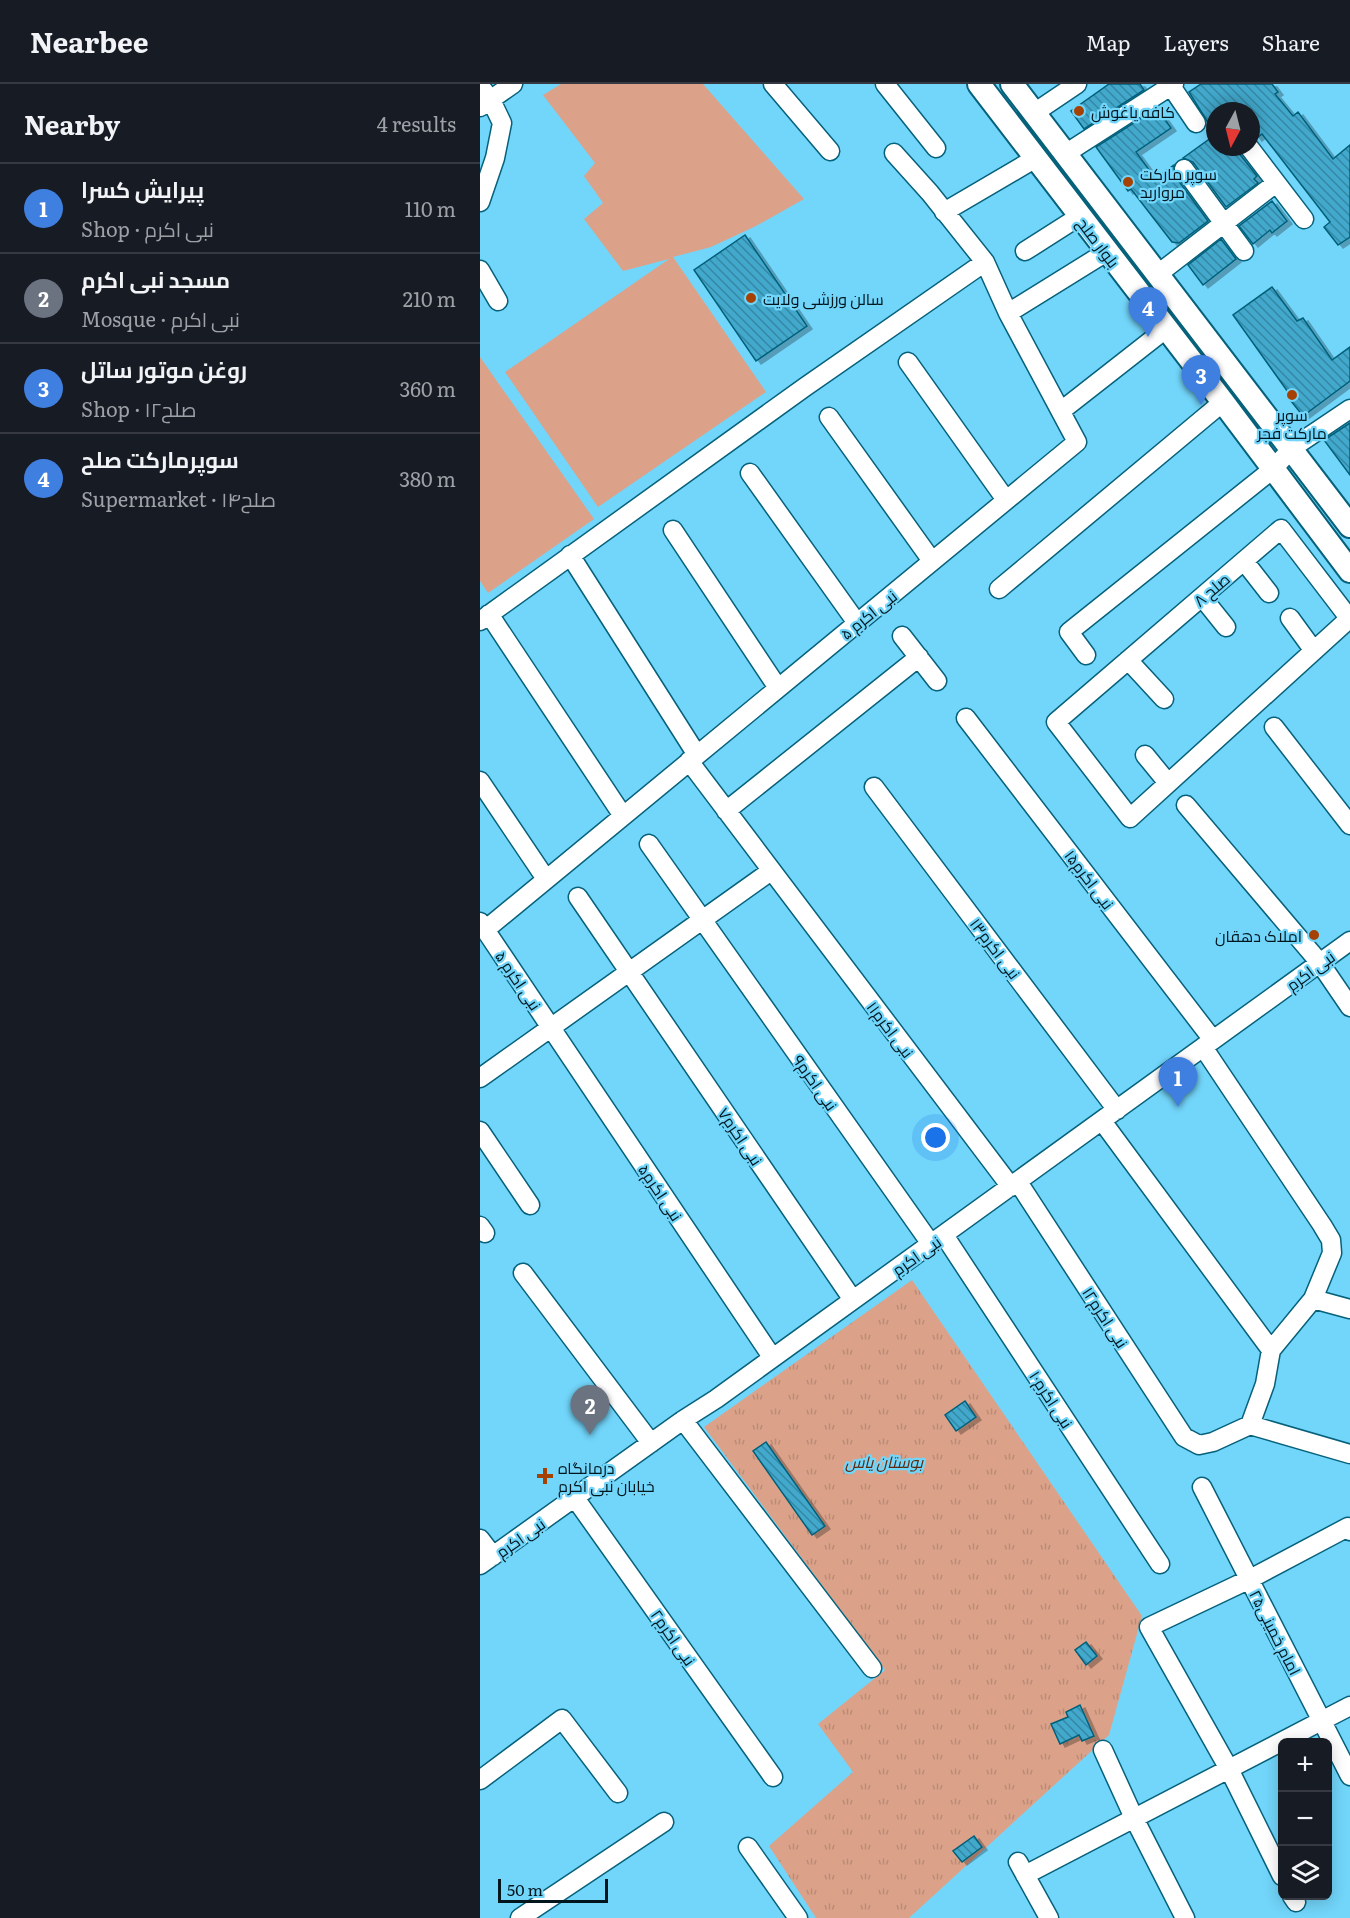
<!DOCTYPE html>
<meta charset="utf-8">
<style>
:root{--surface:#171b24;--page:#20242c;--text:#f1f3f6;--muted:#9ea1a6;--line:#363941;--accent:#ea580c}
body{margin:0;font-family:Literata,Cairo,serif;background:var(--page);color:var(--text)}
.controls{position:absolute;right:18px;bottom:18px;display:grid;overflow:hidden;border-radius:9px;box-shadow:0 3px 15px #0003}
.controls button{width:54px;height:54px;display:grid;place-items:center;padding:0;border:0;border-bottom:2px solid var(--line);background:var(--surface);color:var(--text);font:30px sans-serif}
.compass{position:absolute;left:726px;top:18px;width:54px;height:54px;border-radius:50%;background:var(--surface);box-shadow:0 3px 15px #0003;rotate:187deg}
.scale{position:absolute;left:18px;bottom:15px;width:110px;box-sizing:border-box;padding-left:6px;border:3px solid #02161e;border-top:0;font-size:16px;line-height:21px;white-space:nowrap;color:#02161e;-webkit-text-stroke:4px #72d5fa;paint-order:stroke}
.you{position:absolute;left:456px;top:1054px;width:21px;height:21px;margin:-15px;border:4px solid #fff;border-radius:50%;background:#1a73e8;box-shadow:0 0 0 9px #1a73e833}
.badge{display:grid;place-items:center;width:39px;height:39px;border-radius:50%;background:var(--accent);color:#fff;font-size:20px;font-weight:700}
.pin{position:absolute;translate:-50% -50px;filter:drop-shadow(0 2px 3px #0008)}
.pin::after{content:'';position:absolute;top:32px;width:21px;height:18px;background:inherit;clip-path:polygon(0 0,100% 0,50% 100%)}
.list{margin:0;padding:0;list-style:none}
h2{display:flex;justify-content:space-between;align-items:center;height:78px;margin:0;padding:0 24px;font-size:26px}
h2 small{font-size:20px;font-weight:400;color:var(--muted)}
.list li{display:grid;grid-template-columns:39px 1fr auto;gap:18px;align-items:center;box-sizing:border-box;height:90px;padding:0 24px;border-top:2px solid var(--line)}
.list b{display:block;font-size:22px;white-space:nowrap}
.list p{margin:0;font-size:20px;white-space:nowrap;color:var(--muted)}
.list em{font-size:20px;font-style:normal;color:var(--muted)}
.icon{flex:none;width:33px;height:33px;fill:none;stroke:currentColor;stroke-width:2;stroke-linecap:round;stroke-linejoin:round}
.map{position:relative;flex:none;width:870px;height:1834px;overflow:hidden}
header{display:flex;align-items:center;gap:36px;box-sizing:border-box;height:84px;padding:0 30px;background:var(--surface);border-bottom:2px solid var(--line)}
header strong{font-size:28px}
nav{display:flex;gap:33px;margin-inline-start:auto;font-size:21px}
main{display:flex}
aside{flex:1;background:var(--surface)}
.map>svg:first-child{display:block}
</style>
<header>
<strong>Nearbee</strong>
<nav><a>Map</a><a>Layers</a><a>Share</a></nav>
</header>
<main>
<aside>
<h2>Nearby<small>4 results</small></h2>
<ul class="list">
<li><span class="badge" style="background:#3f7fe0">1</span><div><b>پیرایش کسرا</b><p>Shop · نبی اکرم</p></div><em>110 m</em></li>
<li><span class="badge" style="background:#6b7280">2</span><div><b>مسجد نبی اکرم</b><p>Mosque · نبی اکرم</p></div><em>210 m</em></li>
<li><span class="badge" style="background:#3f7fe0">3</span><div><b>روغن موتور ساتل</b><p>Shop · صلح۱۲</p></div><em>360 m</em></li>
<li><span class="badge" style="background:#3f7fe0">4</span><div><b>سوپرمارکت صلح</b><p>Supermarket · صلح۱۴</p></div><em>380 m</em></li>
</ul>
</aside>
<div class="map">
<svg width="870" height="1834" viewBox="0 0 870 1834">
<defs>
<pattern id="park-tufts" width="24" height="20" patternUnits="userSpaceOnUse" patternTransform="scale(1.5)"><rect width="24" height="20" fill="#dca289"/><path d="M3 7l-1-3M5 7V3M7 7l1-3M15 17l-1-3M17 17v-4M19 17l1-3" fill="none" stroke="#bb8b76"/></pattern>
<pattern id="building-back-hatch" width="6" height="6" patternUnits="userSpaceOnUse" patternTransform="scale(1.5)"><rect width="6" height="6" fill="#42a8cc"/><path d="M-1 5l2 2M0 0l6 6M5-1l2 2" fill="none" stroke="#3588a5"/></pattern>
<filter id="shadow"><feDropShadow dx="5" dy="3" stdDeviation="0" flood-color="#0004"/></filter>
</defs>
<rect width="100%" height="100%" fill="#72d5fa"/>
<path fill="url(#park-tufts)" d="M432,1196l230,336 -33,119 -200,183h-93l-47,-72 84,-74 -35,-48 67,-54 -181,-243z"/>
<path fill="#dca289" d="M81,0h142l101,115 -48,27 -45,21 -38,10 93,135 -168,115 -93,-135 164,-113 -46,12 -39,-52 19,-16 -19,-27 11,-13 -52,-68z
M0,273l114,162 -106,74 -8,-12z"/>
<path fill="url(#building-back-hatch)" stroke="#03607a" stroke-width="1.5" filter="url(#shadow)" d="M629,0h31l4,6 -60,39 -13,-18z
M721,0h71l6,8 -3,2 18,22 5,-4 35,47 17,-14v92l-12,8 -14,-18 6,-5 -68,-88 -5,4 -6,-8v-19h-36v23l-26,-42z
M677,24l14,20 -35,24 19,26 19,-13 1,11 33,45 -29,22 -7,-1 -41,-53 -3,2 -32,-44z
M735,51v12h19l23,29 -3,3 4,4 -32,24 -33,-45 -10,-4z
M792,117l15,20 -15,12 -2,-3 -17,14 -14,-18z
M265,151l62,91 -51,35 -62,-91z
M741,155l15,20 -33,26 -15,-20z
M792,203l25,34 6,-3 29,42 18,-13v34l-47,35 -12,-15 2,-2 -60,-84z
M870,339v52l-26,-35z
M485,1317l11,16 -20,14 -11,-16z
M286,1358l59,84 -13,9 -59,-84z
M606,1558l11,14 -11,9 -11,-15z
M600,1621l14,31 -12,5 -3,-6 -19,9 -9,-20 17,-7 -2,-5z
M494,1752l8,11 -20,15 -9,-11z"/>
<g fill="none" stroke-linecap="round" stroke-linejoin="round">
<g stroke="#06617b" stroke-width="21">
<path id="minor" d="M293,0l57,67
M405,0l51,64
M0,2l11,14 11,23 -7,35 -15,44
M691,2l25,37
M0,23l33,-23
M554,29l43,-29
M769,63l55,72
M585,70l109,-70
M704,85l60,82
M464,128l92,-54
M545,167l55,-35
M0,186l18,31
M678,190l118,-91
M528,229l100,-62
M428,278l98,138
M581,327l106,-83
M349,333l103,144
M270,389l107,150
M193,446l105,158
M90,471l127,200
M764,477l25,32
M519,505l224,-187
M722,513l24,30
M9,530l134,202
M810,534l24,33
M869,534l-68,-89 -225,193 74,96 220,-200
M0,537l325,-234 180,-125
M422,552l35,45
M606,571l-17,-23 204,-163 19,-21 58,-39
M648,576l36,39
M486,634l247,322
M794,643l76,98
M665,671l23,28
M209,677l322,426
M0,697l66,98
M394,703l243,323
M706,721l134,158 30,44
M246,727l193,-154
M169,760l282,400
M98,813l275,403
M0,838l292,435
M5,846l592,-488 -69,-129 -23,-51 -55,-69 -36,-40
M723,963l119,178 9,15 1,13 -19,46 -42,51 -6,34 -15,41
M0,994l291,-207
M622,1037l169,229
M0,1047l50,74
M538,1098l166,255 15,8 14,-3 37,-17 100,29
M0,1142l5,7
M464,1151l216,329
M43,1189l128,170
M833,1215l37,10
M203,1336l189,248
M722,1403l148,289
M95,1414l198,279
M0,1455l13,17
M0,1481l203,-145 33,-21 634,-458
M623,1666l31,68 51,100
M0,1696l82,-61 56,74
M268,1763l50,71
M538,1778l31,56
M545,1791l325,-169
M802,1792l-53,-107 -80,-142 101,-48 98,-52 2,4
M812,1812l4,6
M40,1834l144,-96"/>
</g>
<g stroke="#06617b" stroke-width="26">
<path id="major" d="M499,0l244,318 127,169
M532,0l338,442"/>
</g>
<use href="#minor" stroke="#fff" stroke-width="18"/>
<use href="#major" stroke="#fff" stroke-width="22"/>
</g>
<g fill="#a54203" stroke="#72d5fa" stroke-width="2">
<circle cx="599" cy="27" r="6"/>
<circle cx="648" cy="98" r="6"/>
<circle cx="271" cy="214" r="6"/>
<circle cx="812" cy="311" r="6"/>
<circle cx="834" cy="851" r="6"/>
<path d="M62 1383h6v6h6v6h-6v6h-6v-6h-6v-6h6z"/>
</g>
<g text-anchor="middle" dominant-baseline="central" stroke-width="4.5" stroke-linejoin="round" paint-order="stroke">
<g font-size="16" fill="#02161e" stroke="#72d5fa" text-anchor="start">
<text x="611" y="27">کافه یاغوش</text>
<text x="660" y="89">سوپر مارکت<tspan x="660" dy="18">مروارید</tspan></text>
<text x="283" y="214">سالن ورزشی ولایت</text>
<text x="812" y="330" text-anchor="middle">سوپر<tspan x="812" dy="18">مارکت فجر</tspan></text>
<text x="822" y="851" text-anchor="end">املاک دهقان</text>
<text x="78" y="1383">درمانگاه<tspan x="78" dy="18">خیابان نبی اکرم</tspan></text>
</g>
<g font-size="16" fill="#02161e" stroke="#72d5fa">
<text transform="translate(619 158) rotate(53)">بلوار صلح</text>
<text transform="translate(731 505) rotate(-40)">۸ صلح</text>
<text transform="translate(388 530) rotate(-39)">نبی اکرم ۵</text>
<text transform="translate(610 795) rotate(53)">نبی اکرم۱۵</text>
<text transform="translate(516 864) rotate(53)">نبی اکرم۱۳</text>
<text transform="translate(830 886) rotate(-36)">نبی اکرم</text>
<text transform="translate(39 896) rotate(56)">نبی اکرم ۵</text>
<text transform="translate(411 945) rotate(53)">نبی اکرم۱۱</text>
<text transform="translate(336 998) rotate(55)">نبی اکرم۹</text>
<text transform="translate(261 1052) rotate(56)">نبی اکرم۷</text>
<text transform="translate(181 1108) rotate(56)">نبی اکرم۵</text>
<text transform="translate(436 1171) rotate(-35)">نبی اکرم</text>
<text transform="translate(626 1233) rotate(57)">نبی اکرم۱۲</text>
<text transform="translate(572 1315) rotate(57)">نبی اکرم۱۰</text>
<text transform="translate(40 1453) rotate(-35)">نبی اکرم</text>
<text transform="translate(796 1548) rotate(63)">امام خمینی۲۵</text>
<text transform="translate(194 1553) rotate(55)">نبی اکرم۲</text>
</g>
<g font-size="16" font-style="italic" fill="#5f280b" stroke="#72d5fa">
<text x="404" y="1377">بوستان یاس</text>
</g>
</g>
</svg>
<div class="controls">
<button>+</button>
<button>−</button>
<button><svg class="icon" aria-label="layers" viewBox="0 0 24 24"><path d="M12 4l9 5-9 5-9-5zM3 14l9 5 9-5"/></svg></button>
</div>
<svg class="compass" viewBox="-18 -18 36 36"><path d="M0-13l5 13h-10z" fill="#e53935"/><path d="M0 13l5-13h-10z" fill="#9ea1a6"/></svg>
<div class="scale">50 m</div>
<div class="you"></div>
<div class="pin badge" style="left:698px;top:1023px;background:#3f7fe0">1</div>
<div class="pin badge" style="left:110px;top:1351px;background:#6b7280">2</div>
<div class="pin badge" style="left:721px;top:321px;background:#3f7fe0">3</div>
<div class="pin badge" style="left:668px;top:253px;background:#3f7fe0">4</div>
</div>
</main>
